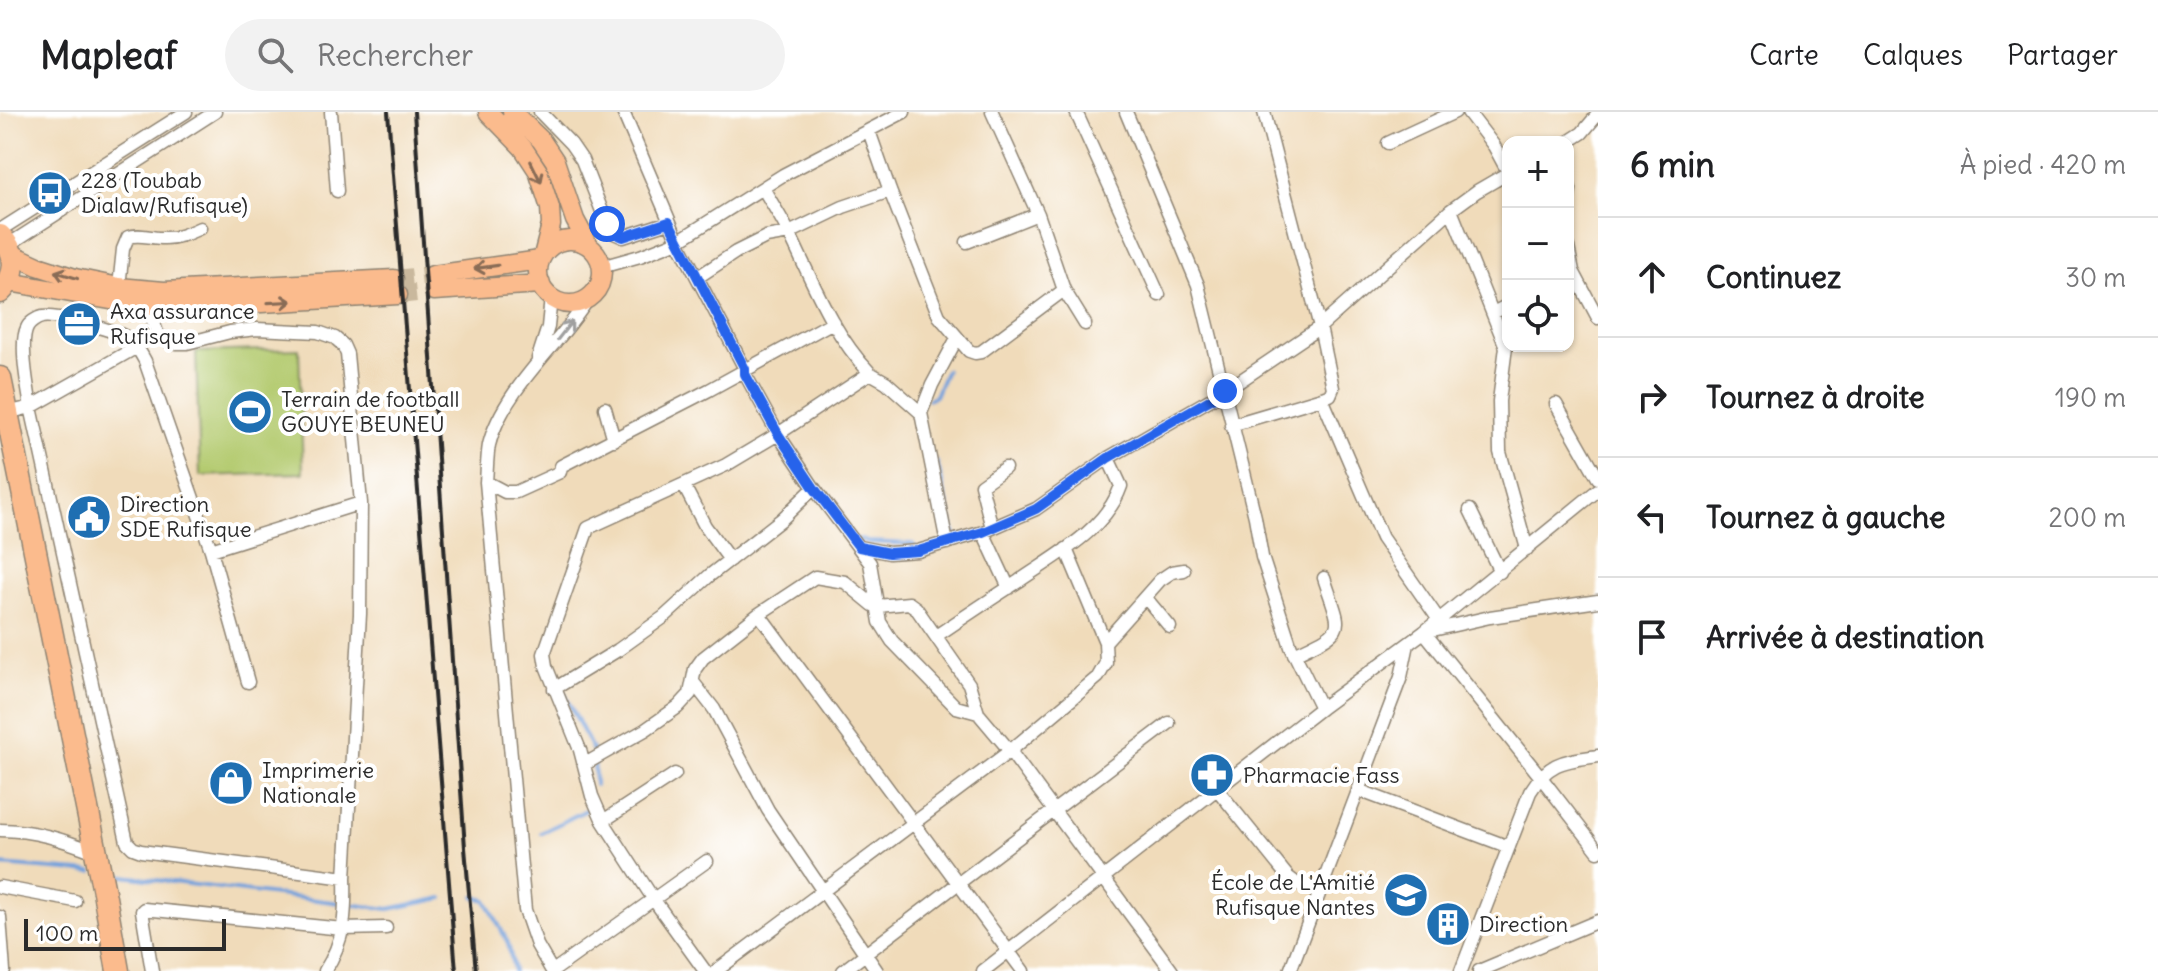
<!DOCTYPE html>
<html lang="fr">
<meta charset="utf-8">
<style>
:root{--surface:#fff;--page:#f2f2f2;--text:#202124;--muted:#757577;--line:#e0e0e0}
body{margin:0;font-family:Delius,sans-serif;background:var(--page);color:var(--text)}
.controls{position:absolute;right:24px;top:24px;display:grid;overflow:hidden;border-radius:16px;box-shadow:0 2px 6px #0004}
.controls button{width:72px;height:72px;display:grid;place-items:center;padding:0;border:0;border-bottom:2px solid var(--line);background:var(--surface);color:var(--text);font:40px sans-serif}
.scale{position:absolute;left:24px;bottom:20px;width:202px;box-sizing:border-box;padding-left:8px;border:4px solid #2b2b2b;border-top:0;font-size:22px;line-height:28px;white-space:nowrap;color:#2b2b2b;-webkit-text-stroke:6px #fff;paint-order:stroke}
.stop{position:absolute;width:24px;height:24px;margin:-18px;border:6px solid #2563eb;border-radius:50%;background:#fff}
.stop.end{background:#2563eb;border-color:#fff;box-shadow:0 2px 8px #0008}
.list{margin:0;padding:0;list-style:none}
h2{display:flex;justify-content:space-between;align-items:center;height:104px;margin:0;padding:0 32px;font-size:34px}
h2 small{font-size:26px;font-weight:400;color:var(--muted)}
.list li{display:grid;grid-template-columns:52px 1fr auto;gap:24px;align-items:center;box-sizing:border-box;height:120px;padding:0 32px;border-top:2px solid var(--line)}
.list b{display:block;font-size:30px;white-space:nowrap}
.list em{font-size:26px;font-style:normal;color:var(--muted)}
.icon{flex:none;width:44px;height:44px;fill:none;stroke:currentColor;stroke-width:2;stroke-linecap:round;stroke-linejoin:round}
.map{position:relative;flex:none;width:1598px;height:859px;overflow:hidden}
header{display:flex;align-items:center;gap:48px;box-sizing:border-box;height:112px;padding:0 40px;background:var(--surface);border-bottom:2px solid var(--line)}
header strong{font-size:38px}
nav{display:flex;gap:44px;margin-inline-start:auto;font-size:28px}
.search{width:560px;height:72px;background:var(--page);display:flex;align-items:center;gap:20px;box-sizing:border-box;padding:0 28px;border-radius:44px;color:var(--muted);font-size:30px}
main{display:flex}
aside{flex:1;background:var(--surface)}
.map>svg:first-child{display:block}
</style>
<header>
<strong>Mapleaf</strong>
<div class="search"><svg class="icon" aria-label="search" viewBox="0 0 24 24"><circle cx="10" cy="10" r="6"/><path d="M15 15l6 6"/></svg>Rechercher</div>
<nav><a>Carte</a><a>Calques</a><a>Partager</a></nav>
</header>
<main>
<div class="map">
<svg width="1598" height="859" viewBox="0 0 1598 859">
<rect width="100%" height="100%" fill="#fff"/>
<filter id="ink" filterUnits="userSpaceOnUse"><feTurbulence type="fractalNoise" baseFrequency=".0125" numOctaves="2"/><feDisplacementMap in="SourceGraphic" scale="16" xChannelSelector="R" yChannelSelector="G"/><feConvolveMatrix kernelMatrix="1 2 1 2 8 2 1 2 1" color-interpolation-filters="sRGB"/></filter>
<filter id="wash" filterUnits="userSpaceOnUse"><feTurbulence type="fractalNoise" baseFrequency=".006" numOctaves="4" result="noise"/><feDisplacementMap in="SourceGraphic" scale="32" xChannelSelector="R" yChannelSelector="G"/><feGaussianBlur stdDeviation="1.8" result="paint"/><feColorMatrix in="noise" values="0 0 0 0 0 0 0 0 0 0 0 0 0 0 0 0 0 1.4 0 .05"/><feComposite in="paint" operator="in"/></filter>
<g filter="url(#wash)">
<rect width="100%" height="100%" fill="#f0dbba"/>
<path fill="#b4cb70" stroke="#707b4e" stroke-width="2" d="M299,237l4,124 -103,3 -4,-124z"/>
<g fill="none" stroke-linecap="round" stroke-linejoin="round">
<path stroke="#73a1dc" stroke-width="4" d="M929,287l6,-3 11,-26
M937,350l18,74 -3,1
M858,427l9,3 46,2 2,3
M562,574v3l32,64 1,32
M541,721l53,-27
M0,753l92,7
M108,762l281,35 54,-11
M475,785l11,3 22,43 6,28"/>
</g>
</g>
<g filter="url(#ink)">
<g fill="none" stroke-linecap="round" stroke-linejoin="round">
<path stroke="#c9b89d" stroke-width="18" stroke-dasharray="18 9" stroke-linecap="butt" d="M394,167l39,-4
M398,183l36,-4"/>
<g stroke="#8e8372" stroke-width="15">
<path id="street" d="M331,0l6,79
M540,0l31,32 11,16 25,64 7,9 9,4 46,-15
M623,0l55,129 67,128v5l33,60 36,54 56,75 10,59 12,19 64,66 22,6
M992,0l46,102 26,76 21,34
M1076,0l83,183
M1126,0l72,173 57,232 7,40 29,90 30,61
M1468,0l26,34 14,26
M869,19l21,60 49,125 30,35 6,2 6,-1 83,-62
M1568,30l14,-9 16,-19
M1388,31l67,-31
M1568,70l2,7 -2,13
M763,76c9,16 20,32 28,49 23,48 42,97 79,136
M1451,98l55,137 -7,54 1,51 27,97
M0,118l186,-118
M967,130l71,-28
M8,133l207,-133
M1568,135l5,24 25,47
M601,155l39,-11 38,-15 105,-66 121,-63
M698,165l38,-25 30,-15 23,-4 54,-26 47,-16
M119,175l4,-38 5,-12c12,-4 21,1 33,1 15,1 26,-4 39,-10
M147,193l11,30 14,8h15l43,-11 27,-3 61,3 17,6 8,7 4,9 14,149 -1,111 -15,264 -204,-27 -8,-3 -6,-6 -96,-435c-3,-18 -12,-64 -4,-79 2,-5 10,-10 15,-11 11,-3 72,13 84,20 9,5 14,15 19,24l66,189 37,132
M1493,201l15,-8
M538,246l10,-31 3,-30
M1322,286l60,140 57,82
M1556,292l42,74
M605,296l9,32
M7,301l24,-6 106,-60
M1231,313l91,-27 8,-3 3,-7 -13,-61 -56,-215
M486,370l19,10h11l44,-20 1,-6 148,-76 124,-68
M684,374l21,40 25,34
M1470,398l30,62
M992,416l-11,-43 24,-17
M983,420l26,56
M947,431l-26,-130 11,-28 25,-47
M859,435l30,6 29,-2 65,-19 53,-23 72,-51 117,-67 95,-64 131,-117 26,-19 31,-18
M211,438l150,-47
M1145,485l25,30
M1598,489l-108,16 -66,15 116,144 58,75
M759,502l264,357
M936,524c28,-19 55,-37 83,-55 36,-25 87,-51 102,-95l-13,-28
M1105,530l55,-62 12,-8 12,-2
M1294,542c55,-26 48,-21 30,-76
M693,570l21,27 54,101 109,161
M554,577l64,-39 46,-33 45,-41 73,-57 32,-31
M585,652l60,-34 33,-23 12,-13 5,-25 8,-11 56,-44 56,-37 30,5 28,23 5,1 31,-3 7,5 53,76 9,29 32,38 162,220
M1217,677l71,88 8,6 23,8
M1358,678l151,57
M603,709l72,-47
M0,718c34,0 64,10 95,22
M0,775l75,14
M0,805l4,54
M152,859l-10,-60 2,-2 199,20 43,-1
M325,859c20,-32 21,-57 20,-93
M552,859l-15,-26 -12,-35 -39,-428c1,-12 1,-26 3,-37 9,-38 43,-76 67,-104 13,-14 23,-29 34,-44
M553,859l154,-110
M705,859l-51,-71 -51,-79 -11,-25 -12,-46 -34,-84 -2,-12 44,-126 138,-63 52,-31 92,-61 16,9 35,31
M716,859l294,-220 88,-74 8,-14 -1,-21 -39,-93
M843,859l326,-248
M983,859l338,-263 103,-76 174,-142
M1290,859l111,-294 7,-33
M1461,859l69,-179c19,-31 34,-31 68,-36
M1479,859l119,-50"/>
</g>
<g stroke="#8e8372" stroke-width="21">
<path id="primary" d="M488,0l35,36 15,23 12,37 1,17 -7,27
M512,0l29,28 14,21 20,59 14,26
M538 160a32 32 0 1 1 64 0a32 32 0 1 1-64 0Z
M12,142l26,12 37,12 44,9 45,4 230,-12
M433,163l107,-15
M9,170l118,21 41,4 44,-1 186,-11
M434,179l107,-7"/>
</g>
<g stroke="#8e8372" stroke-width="25">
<path id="highway" d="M0,124c17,17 17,39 0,56
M0,266l104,514 14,79"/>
</g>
<use href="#street" stroke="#fff" stroke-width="12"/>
<use href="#primary" stroke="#fbbb8d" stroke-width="18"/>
<use href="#highway" stroke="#fbbb8d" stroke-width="22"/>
<path stroke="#2b2b2b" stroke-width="4" d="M388,0l68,859
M414,0l51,736 11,123"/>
</g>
<defs><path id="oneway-shaft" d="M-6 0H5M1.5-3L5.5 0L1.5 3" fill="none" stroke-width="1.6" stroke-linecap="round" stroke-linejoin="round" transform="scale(2)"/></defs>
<g stroke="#896c57">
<use href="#oneway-shaft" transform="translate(536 60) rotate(64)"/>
<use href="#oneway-shaft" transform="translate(486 155) rotate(172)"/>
<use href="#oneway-shaft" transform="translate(66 163) rotate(-163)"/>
<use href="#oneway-shaft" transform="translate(280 190) rotate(-3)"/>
</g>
<use stroke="#a0a0a0" href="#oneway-shaft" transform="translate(565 218) rotate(-52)"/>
</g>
<g fill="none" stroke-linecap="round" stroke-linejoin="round" filter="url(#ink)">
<path stroke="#2563eb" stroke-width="10" d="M607,112l7,9 9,4 46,-15 76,147v5l33,60 36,54 45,59 30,6 29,-2 65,-19 53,-23 72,-51 117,-67"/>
</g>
<defs>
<g id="bus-disc" transform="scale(2.3)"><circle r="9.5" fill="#1f6fb2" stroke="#fff"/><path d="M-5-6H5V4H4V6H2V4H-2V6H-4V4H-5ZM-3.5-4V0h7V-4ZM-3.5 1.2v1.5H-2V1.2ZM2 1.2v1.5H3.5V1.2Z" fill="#fff"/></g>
<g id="office-disc" transform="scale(2.3)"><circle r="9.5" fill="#1f6fb2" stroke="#fff"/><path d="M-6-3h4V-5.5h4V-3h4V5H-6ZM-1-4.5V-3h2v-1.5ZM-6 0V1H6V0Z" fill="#fff"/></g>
<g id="stadium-disc" transform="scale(2.3)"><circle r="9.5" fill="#1f6fb2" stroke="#fff"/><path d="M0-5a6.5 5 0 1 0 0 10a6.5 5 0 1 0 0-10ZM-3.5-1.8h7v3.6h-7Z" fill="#fff"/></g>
<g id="civic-disc" transform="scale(2.3)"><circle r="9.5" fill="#1f6fb2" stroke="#fff"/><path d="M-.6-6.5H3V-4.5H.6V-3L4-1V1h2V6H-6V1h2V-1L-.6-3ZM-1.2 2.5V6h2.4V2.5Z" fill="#fff"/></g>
<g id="pharmacy-disc" transform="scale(2.3)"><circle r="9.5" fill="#1f6fb2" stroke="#fff"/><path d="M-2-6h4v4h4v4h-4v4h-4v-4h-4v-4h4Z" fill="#fff"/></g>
<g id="shop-disc" transform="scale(2.3)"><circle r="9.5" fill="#1f6fb2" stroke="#fff"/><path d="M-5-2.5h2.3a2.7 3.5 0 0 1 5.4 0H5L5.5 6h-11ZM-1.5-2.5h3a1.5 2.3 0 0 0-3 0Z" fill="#fff"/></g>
<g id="school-disc" transform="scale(2.3)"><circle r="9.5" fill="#1f6fb2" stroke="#fff"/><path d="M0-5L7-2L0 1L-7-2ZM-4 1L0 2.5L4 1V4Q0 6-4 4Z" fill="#fff"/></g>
<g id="building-disc" transform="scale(2.3)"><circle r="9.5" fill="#1f6fb2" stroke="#fff"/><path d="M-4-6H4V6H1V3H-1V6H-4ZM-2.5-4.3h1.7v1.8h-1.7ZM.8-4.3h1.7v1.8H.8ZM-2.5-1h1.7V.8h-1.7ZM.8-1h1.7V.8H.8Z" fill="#fff"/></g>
</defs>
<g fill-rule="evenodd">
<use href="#bus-disc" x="50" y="81"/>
<use href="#office-disc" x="79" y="212"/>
<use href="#stadium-disc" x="250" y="300"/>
<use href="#civic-disc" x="89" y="405"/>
<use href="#pharmacy-disc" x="1212" y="663"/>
<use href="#shop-disc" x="231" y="671"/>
<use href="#school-disc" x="1406" y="783"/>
<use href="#building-disc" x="1448" y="812"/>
</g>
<g text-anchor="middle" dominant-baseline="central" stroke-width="8" stroke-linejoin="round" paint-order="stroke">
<g font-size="22" fill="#2b2b2b" stroke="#fff" text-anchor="start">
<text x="81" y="68">228 (Toubab<tspan x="81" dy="25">Dialaw/Rufisque)</tspan></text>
<text x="110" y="199">Axa assurance<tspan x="110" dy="25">Rufisque</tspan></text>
<text x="281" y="287">Terrain de football<tspan x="281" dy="25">GOUYE BEUNEU</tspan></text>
<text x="120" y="392">Direction<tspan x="120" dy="25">SDE Rufisque</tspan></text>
<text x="262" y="658">Imprimerie<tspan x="262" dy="25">Nationale</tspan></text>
<text x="1243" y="663">Pharmacie Fass</text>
<text x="1375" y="770" text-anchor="end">École de L'Amitié<tspan x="1375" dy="25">Rufisque Nantes</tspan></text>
<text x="1479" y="812">Direction</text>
</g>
</g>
</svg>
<div class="controls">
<button>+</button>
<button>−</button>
<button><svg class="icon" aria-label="locate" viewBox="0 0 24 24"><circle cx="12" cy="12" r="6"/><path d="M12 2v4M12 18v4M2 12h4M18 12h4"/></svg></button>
</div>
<div class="scale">100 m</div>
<div class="stop" style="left:607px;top:112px"></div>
<div class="stop end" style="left:1225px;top:279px"></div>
</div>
<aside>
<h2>6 min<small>À pied · 420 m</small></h2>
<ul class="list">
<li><svg class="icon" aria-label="ahead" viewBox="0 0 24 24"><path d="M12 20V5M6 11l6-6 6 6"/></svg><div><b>Continuez</b></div><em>30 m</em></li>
<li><svg class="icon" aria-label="right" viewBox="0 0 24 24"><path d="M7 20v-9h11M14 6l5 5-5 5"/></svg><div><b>Tournez à droite</b></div><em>190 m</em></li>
<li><svg class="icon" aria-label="left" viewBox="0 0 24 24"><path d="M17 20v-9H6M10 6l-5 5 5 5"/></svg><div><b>Tournez à gauche</b></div><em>200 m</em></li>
<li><svg class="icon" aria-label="arrive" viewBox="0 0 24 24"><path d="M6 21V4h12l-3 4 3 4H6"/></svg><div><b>Arrivée à destination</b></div></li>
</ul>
</aside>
</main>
